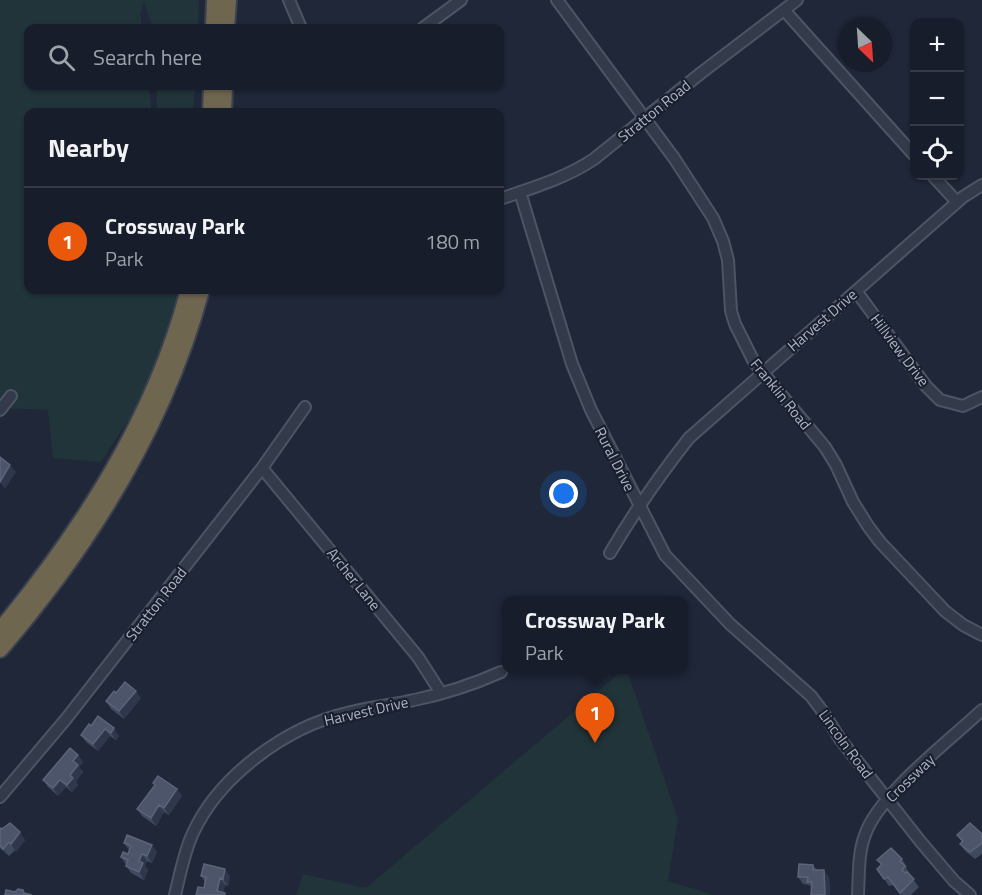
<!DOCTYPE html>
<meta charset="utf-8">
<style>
:root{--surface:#171d2b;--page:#202633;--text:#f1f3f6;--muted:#9ea2a9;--line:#363b47;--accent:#ea580c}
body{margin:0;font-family:"Titillium Web",sans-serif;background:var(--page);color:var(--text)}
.controls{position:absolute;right:18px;top:18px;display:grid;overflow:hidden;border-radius:12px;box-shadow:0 2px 4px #0004}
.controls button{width:54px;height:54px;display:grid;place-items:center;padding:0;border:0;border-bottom:2px solid var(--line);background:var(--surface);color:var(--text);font:30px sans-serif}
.compass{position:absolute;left:838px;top:18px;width:54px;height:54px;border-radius:50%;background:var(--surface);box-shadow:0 2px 4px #0004;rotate:155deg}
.you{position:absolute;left:564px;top:494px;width:21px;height:21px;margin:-15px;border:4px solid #fff;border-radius:50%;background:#1a73e8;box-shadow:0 0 0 9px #1a73e833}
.badge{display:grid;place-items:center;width:39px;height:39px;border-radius:50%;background:var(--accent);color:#fff;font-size:20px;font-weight:700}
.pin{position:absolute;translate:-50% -50px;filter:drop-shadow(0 2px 3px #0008)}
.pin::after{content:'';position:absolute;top:32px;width:21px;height:18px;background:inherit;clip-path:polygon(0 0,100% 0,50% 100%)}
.popup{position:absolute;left:502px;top:596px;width:186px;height:78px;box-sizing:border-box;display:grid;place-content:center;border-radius:12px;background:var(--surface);filter:drop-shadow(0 2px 4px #0005);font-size:20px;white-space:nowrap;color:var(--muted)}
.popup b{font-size:22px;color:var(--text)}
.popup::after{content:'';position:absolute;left:50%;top:100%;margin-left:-12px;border:12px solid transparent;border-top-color:var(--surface)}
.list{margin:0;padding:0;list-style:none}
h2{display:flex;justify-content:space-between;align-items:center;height:78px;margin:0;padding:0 24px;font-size:26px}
h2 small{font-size:20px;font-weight:400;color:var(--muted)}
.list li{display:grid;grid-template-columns:39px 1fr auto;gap:18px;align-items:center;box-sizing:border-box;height:108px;padding:0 24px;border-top:2px solid var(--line)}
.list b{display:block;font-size:22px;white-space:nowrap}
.list p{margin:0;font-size:20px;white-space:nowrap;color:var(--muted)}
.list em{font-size:20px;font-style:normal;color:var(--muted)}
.icon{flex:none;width:33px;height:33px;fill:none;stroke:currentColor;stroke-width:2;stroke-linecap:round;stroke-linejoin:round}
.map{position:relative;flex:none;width:982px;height:895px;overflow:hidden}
.search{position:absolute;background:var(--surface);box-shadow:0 2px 4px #0004;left:24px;top:24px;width:480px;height:66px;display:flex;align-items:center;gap:15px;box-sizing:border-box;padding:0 21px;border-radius:12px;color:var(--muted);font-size:22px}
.panel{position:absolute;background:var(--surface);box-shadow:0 2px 4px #0004;left:24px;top:108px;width:480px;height:186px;border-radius:12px}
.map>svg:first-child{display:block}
</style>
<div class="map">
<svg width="982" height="895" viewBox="0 0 982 895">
<rect width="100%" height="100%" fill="#1f2739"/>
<path fill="#21343a" d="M0,0h199l-1,28h-45l-9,-26 -4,12 2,14h-114v58h121l3,26h-124v178h151l-4,17 -41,117 -7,-2 -26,40 -48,-4 -5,-48 -48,-2z
M157,86h38l-2,26h-36z
M623,670h4l51,149 -10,62 46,14h-418l7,-21 63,14z"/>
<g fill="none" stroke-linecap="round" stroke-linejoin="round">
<g stroke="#4d5464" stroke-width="14">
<path id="minor" d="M289,0l12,28
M557,0l117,158 39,60 10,23 5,19 3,51 4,13 19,38 71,85 11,18 17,37 15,24 12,16 65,69 18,14 19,10
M784,10l130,145
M423,28l38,-28
M933,176l24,26
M520,192l52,172 19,46 74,145 65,69 81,72 12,16 17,27 80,102 34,40 16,14
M500,199c32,-11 66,-21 94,-40l107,-86 96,-73
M856,291l70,95 14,14 23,6 19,-9
M0,410l11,-14
M262,468l156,189 23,36
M610,553c24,-41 50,-78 79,-115l274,-241 19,-12
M0,797l66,-78 196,-251 43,-61
M175,895c5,-20 9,-43 18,-62 26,-57 93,-106 154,-120 22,-6 45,-8 67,-13 30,-6 60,-16 87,-28
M858,895c1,-19 0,-42 7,-60 13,-40 85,-95 117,-125"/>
</g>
<g stroke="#3b4150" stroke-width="20">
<path id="highway" d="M214,28l1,-28
M226,28l2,-28
M211,112l1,-26
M223,112l1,-26
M0,631c83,-101 154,-211 188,-338
M0,649c91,-106 165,-225 201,-359"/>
</g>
<use href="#minor" stroke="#333a49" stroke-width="10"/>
<use href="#highway" stroke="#6f6650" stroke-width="16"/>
</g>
<path fill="#404a5f" d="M116,693l25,5 -17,21 -13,-10 -5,-8z
M98,716l21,20 -3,4 -6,-4 -12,15 -12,-9 -5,-7 10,-9z
M78,755l5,7 -4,5 4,5 -7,9 2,4 -6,7 -6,-5 -8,9 -10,-9 -5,-7z
M153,783l24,6 5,7 -13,19 -5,-3 -8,14 -14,-10 -5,-7 18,-23z
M0,829l25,11 -9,12 -1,-2 -6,6 -9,-8z
M982,834v20l-7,5 -10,-8 -5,-7 2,-2 -5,-7z
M124,843l33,9 -5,11 -5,-2 -2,5 3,4 -4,10 -13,-7 -5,-7v-1l-5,-8 7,-3 1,-4z
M902,859l5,8 -1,1 4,6h-1l10,13 -8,8h-10l-8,-10 -4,1 -12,-17 4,-4 -4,-5z
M813,865l4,5 12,7 1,18h-19l1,-7 -3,-3 -6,-1 -5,-7z
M201,876h29l-2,10 -3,-1 -2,8 -19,-5 1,-6z"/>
<path fill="#2e374b" d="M10,465l6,7 -11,17 -5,-7z
M136,691l5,7 -17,21 -5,-8z
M114,728l5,8 -3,4 -5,-7z
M105,729l5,7 -12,15 -5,-7z
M78,755l5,7 -4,5 4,5 -7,9 2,4 -6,7 -5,-7 6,-24z
M60,780l6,7 -8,9 -5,-8z
M177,789l5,7 -13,19 -5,-7z
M159,805l5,7 -8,14 -5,-8z
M20,832l5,8 -9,12 -5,-8z
M152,845l5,7 -5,11 -5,-7z
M142,854l5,7 -2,5 3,4 -4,10 -5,-8v-11z
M225,869l5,7 -2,10 -5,-7z
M824,870l5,7 1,18h-5z
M220,878l5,7 -2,10 -6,-4z"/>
<path fill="#4c556a" stroke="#5b6478" stroke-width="1.5" d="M0,457l10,8 -10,17z
M125,682l11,9 -17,20 -13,-10 8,-10 2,2z
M98,716l16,12 -3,5 -6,-4 -12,15 -12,-9 8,-11 2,2z
M70,748l8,7 -5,6 5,4 -8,10 3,3 -6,7 -7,-5 -7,8 -10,-8z
M158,776l19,13 -13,19 -5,-3 -8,13 -14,-9 18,-24 -2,-2z
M10,823l10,9 -9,12 -2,-2 -6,7 -3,-4v-16l1,-1 1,1z
M970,823l12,11v9l-12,9 -10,-8 3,-3 -6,-6z
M127,835l25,10 -5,11 -5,-2 -3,7 4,2 -4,9 -13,-6 2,-6 -7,-3 2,-5 5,2 3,-8 -7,-3z
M891,848l11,11 -2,2 5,5 -3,4 3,3 2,-1 7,7 -14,14 -12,-16 -4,2 -7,-10 5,-5 -5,-4z
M204,864l21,5 -2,10 -3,-1 -3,13 8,2v2h-29l2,-8 6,1 2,-11 -5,-1z
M799,864l14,1v5h11l1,25h-14l1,-13h-5l1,-5h-10z
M18,889l5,1 1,3 8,2h-27l1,-5 9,2z"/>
<g text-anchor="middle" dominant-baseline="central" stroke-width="4.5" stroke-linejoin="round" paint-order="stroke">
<g font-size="15" fill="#adb4c6" stroke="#191f2d">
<text transform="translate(654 111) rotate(-39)">Stratton Road</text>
<text transform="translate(822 320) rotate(-41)">Harvest Drive</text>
<text transform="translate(900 350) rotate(53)">Hillview Drive</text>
<text transform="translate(781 394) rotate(51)">Franklin Road</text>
<text transform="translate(615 459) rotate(63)">Rural Drive</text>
<text transform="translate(354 579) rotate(51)">Archer Lane</text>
<text transform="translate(156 604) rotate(-52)">Stratton Road</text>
<text transform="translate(366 711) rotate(-13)">Harvest Drive</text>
<text transform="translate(846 744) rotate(54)">Lincoln Road</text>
<text transform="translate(910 778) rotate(-44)">Crossway</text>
</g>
</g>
</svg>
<div class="controls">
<button>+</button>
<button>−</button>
<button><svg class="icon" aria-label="locate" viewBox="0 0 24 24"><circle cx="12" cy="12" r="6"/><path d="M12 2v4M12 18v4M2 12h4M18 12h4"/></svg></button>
</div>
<svg class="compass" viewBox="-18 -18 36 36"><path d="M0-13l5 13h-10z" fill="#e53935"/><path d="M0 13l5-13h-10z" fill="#9ea2a9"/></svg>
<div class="you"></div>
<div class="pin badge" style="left:595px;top:743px">1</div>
<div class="popup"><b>Crossway Park</b>Park</div>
<div class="search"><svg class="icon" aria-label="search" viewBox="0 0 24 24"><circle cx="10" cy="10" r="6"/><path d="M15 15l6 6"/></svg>Search here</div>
<section class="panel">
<h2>Nearby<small></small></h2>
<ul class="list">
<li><span class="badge">1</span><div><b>Crossway Park</b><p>Park</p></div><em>180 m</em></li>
</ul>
</section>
</div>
